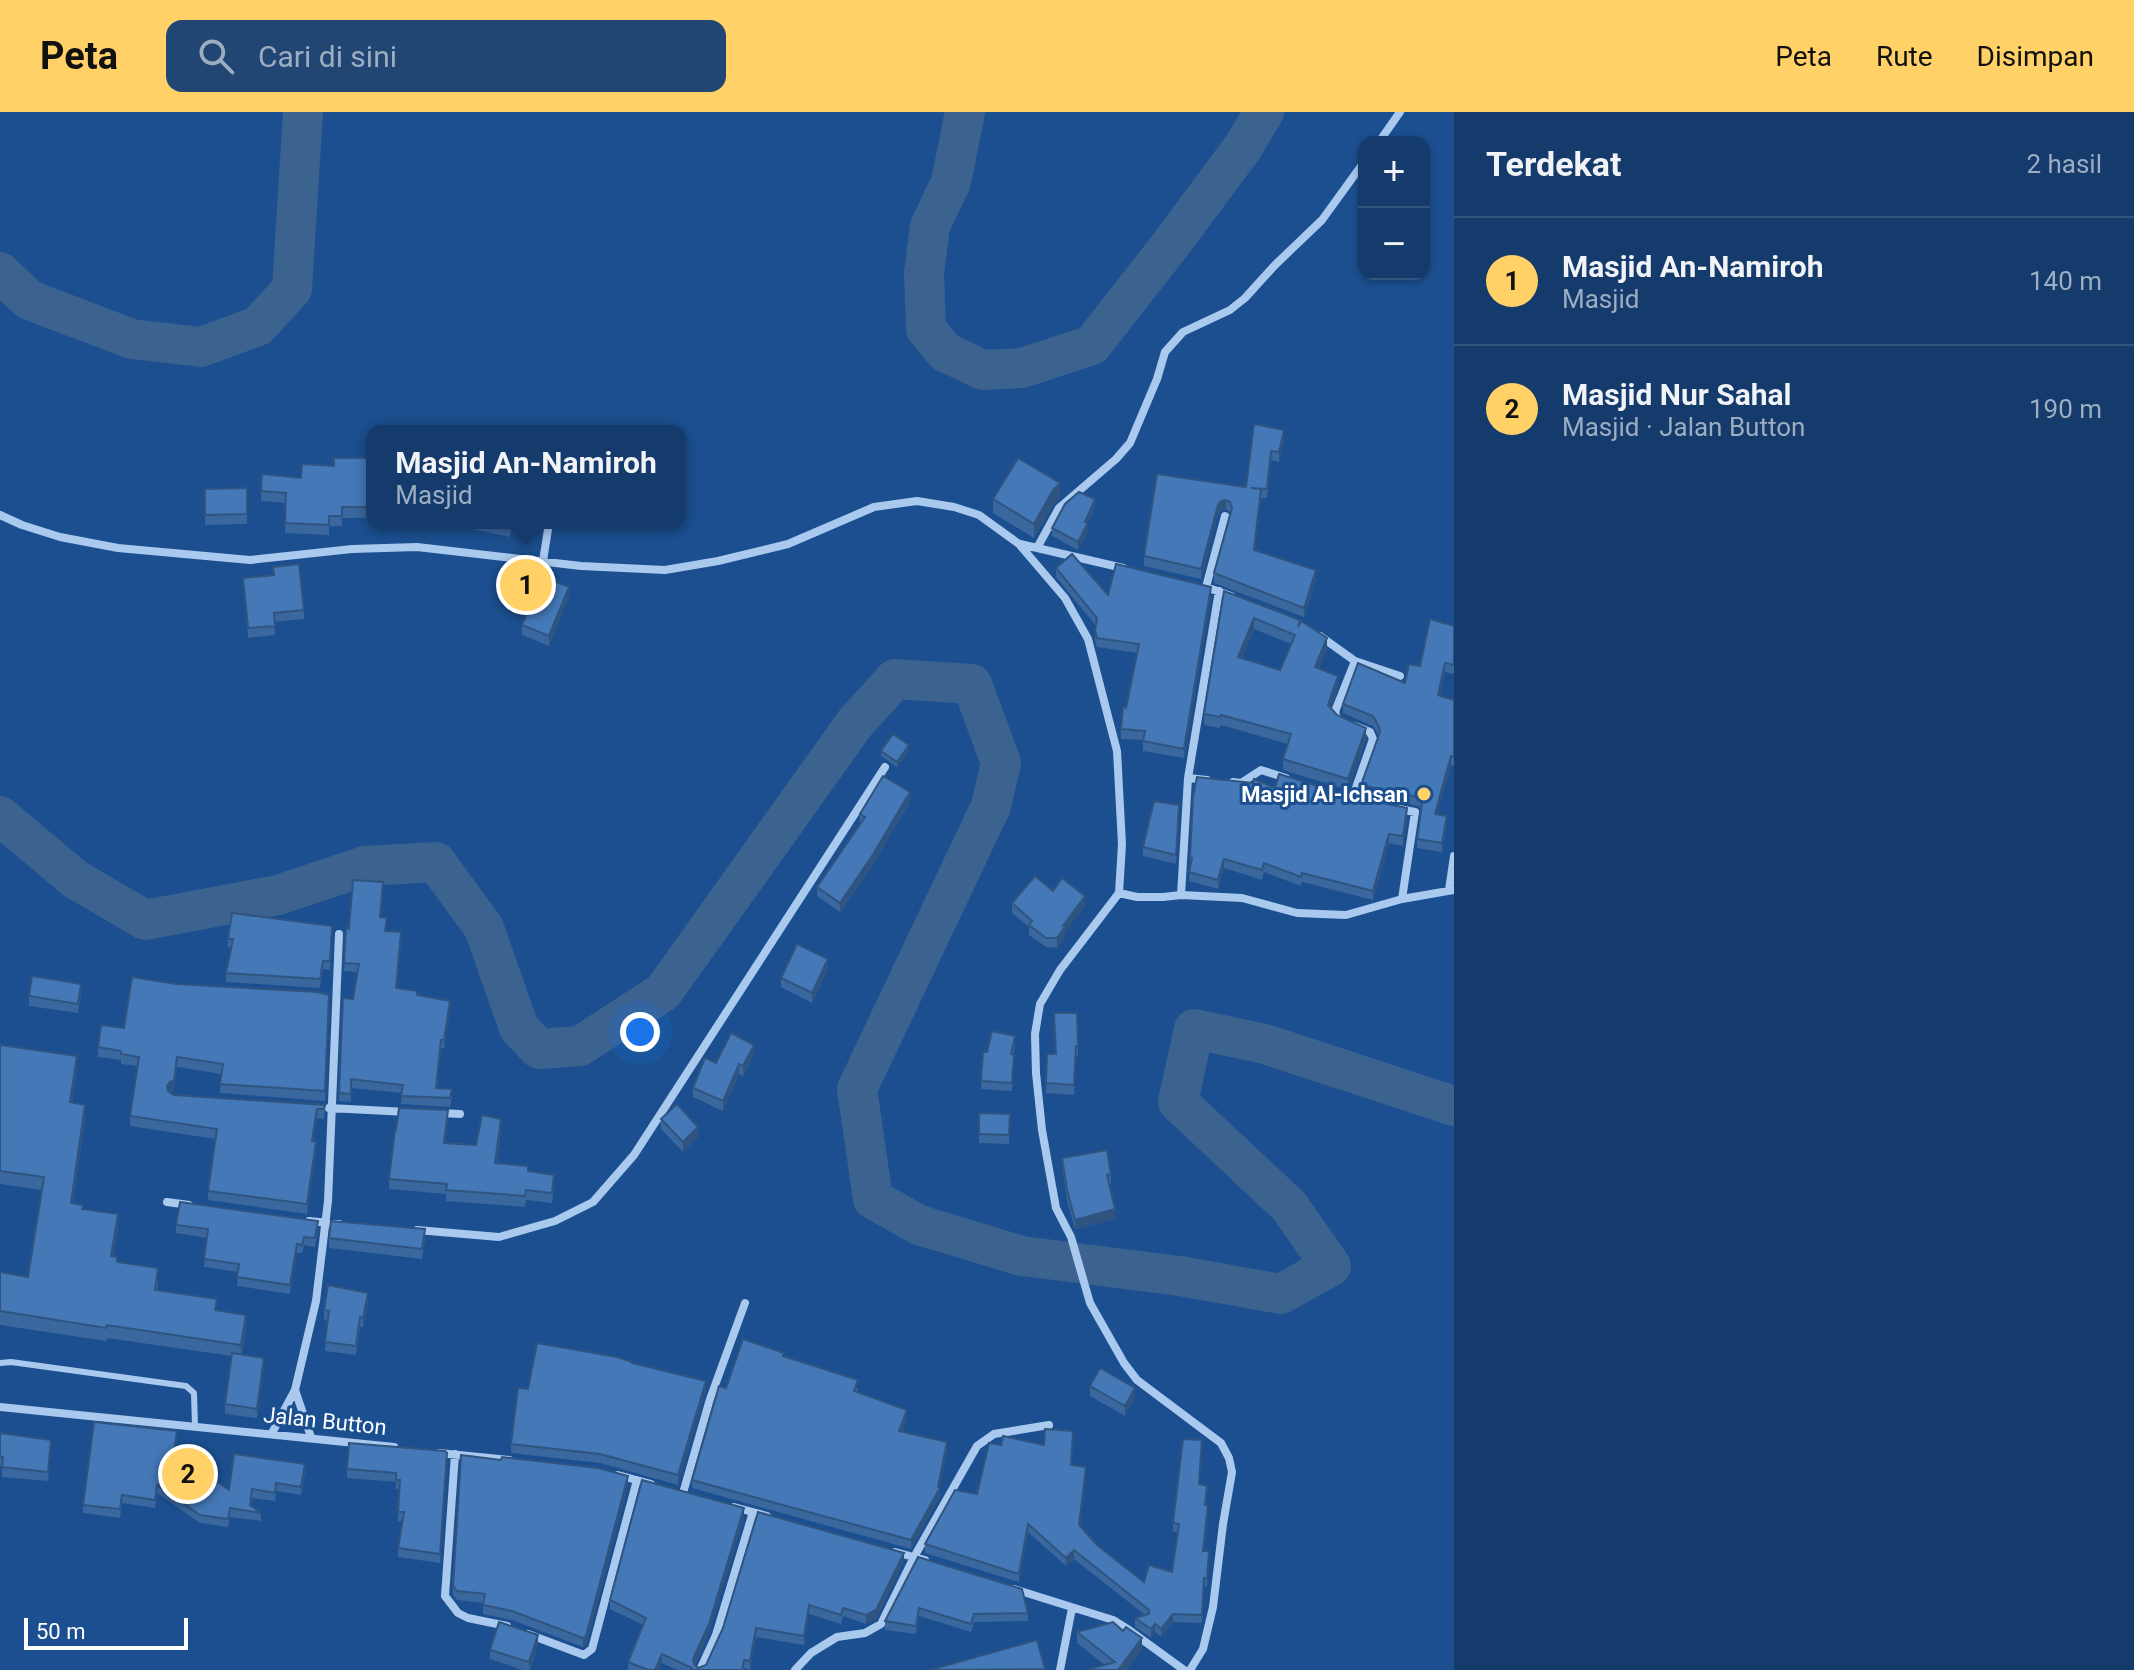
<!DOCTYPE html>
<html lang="id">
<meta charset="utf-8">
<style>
:root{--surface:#143b6b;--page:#214673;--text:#f1f3f6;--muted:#9dadc1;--line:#33557e;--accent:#ffd166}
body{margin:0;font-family:Roboto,sans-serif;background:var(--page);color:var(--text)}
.controls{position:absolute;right:24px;top:24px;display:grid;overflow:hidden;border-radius:16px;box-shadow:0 2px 6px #0004}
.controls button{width:72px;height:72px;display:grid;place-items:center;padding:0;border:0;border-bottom:2px solid var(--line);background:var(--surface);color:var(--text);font:40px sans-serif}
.scale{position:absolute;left:24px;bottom:20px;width:164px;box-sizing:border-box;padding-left:8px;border:4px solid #fff;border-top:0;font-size:22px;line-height:28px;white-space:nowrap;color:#fff;-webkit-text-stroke:6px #1b4f8f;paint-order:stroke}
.you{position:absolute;left:640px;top:920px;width:28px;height:28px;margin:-20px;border:6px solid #fff;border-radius:50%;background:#1a73e8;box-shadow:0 0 0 12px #1a73e833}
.badge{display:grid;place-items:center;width:52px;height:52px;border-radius:50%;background:var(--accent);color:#111;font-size:26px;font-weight:700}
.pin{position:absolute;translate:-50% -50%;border:4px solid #fff;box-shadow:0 2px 8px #0006}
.popup{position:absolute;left:366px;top:313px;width:320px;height:104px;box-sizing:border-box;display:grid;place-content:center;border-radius:16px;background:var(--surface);filter:drop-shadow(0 2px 6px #0005);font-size:26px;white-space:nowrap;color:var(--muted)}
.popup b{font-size:30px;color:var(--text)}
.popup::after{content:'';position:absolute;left:50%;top:100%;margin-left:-16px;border:16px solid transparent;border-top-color:var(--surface)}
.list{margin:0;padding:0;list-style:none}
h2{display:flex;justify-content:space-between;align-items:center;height:104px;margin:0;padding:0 32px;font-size:34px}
h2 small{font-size:26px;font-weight:400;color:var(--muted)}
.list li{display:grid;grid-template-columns:52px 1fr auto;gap:24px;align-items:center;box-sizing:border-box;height:128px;padding:0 32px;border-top:2px solid var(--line)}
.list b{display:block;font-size:30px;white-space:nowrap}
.list p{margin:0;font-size:26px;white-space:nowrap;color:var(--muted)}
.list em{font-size:26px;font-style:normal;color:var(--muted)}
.icon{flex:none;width:44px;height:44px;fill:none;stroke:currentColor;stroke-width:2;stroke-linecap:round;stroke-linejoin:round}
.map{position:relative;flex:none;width:1454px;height:1558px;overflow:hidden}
header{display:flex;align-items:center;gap:48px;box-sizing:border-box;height:112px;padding:0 40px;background:var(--accent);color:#111}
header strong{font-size:38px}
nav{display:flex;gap:44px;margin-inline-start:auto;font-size:28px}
.search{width:560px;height:72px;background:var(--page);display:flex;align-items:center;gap:20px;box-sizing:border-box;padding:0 28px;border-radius:16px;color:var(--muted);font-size:30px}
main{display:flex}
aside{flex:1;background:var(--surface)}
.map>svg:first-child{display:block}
</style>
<header>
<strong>Peta</strong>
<div class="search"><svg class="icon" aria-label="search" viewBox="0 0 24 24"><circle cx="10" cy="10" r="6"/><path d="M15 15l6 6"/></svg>Cari di sini</div>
<nav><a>Peta</a><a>Rute</a><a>Disimpan</a></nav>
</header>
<main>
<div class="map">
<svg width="1454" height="1558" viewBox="0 0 1454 1558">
<rect width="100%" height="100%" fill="#1b4f8f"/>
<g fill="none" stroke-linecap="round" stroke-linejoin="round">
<path stroke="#3c6290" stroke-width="40" d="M965,0l-14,70 -21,44 -6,47 2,56 19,23 38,18 39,-2 70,-23 79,-101 72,-97 21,-35
M0,160l29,28 103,39 69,8 57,-21 34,-37 11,-177
M0,704l75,63 70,41 133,-25 87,-29 71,-4 48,66 35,100 20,21 41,-3 83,-54 192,-269 40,-44 77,5 29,79 -10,43 -134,283 16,110 46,26 103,31 158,20 101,18 50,-28 -42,-60 -111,-104 16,-73 71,15 189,62"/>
<path stroke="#a9c9ee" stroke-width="6" d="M0,1251l11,-1 175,24 8,7 1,33"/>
<path stroke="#a9c9ee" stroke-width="8" d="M1379,30l21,-30
M0,403l22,10 38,12 58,11 132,12 102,-11 65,-2 164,19 84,4 53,-9 70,-17 86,-37 43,-6 37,6 25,8 40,29 46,54 23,41 29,112 5,93 -3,49
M1225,404l-19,71 25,9
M1020,432l103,24
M1037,436l22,-40 57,-49 14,-16 27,-64 8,-27 18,-20 47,-22 15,-12 30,-33 47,-45 42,-58
M543,449l6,-38
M1320,524l35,25 -19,48 -1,5 4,6
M1355,549l45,15
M1188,666l19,2
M1233,670l8,1 20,-13 25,8
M1352,687l21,-60 -3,-7 -15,-6
M1399,697l16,3 -13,87
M1449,778l5,-34
M1181,783l7,-117 31,-187
M329,996l78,4
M441,1001l19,1
M167,1090l22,3
M309,1109l30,3
M417,1118l82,7 56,-16 38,-19 41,-47 251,-388
M295,1278l16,47
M0,1295l394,40
M272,1321l23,-43 21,-89 12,-100 11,-267
M439,1341l70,7
M455,1342l-10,142 13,17 10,5 39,8
M618,1363l33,9
M683,1381l27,-94 35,-96
M734,1395l33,9
M895,1440l30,8
M1014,1477l99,31 16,10 55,40
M528,1522l56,21 8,-6 45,-169
M700,1558l16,-35 37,-123
M795,1558l16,-17 26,-16 28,-4 16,-9 33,-67 63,-111 17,-12 55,-9
M1060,1558l12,-62
M1190,1558l13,-21 10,-42 10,-83 9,-52 -3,-14 -8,-15 -84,-63 -13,-17 -34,-60 -19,-66 -15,-29 -14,-78 -6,-57 -1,-39 5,-30 20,-34 59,-77 18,4h26l18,-2 61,3 55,15 49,2 56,-16 52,-9"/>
</g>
<path fill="#3a679d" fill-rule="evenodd" d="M1254,312l30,16 -5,22 -8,-2 -4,38h-6l-6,52 61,29 -12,38 -90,-34v-10l16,-61 -4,-3 -5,2 -3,3 -17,65 -57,-13v-10l102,-69z
M372,346v60h-30v8h-13v9l-44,-2 1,-30 -25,-2v-10l73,-25z
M247,376v36l-42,1v-36z
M1060,386l-7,7 -19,33 -41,-25v-14z
M1095,395l-7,16v8l-10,19 -26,-14v-8z
M454,411h59l-3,14 -56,-12z
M273,455l31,43v9l-30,3 1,13 -27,3 -5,-60 30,-3z
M1056,456l52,27 103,1 -27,162 -41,-7v-11l-22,-1v-10l16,-76 -40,-6 -2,-7 1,-14 -40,-49z
M1224,479l103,58 -8,19 19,18 -7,22 6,7 29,24 -18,51 -65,-20v-11l5,-15 -67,-19 -1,3 -16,-3v-11zM1254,517l37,15 -11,26 -38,-12z
M569,484l-20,50 -27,-11v-10z
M1454,514v48l-9,-2 -5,24 14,4v66l-3,-1 -14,49 10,11 -5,27 -25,-4v-9l4,-28 -2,-5 -58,-12v-9l18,-50 -6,-9 -30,-13v-9l62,-21z
M909,638l-12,17 -16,-11v-5z
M1275,676l132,30 -4,28 -14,-3 -16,57 -71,-18 -1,4 -37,-14 -2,8 -38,-12 -6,21 -29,-8 1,-23z
M910,690l-38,64 -32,46 -23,-16v-9l43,-63v-10z
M1179,702l-3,50 -33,-8v-9z
M383,779l-2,26 5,14 15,9 -4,48 53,21 -6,40 -3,-1 -4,40 15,9 -2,10 -49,-3 1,-11 -51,-5v14l-12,-1 4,-103 10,1 4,-27 -13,-1 2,-43 3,1z
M1053,779l32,14 -20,28v4l-8,11 -11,-1 -17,-12v-8l-17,-14v-10z
M332,814l-2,44 -7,-1 -3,19 -94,-6v-9l5,-25 -3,-1v-8z
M828,857l-16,34 -31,-16v-9z
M176,872l153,11 -4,106 -105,-8 1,-19 -44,-7 -3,23 -4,2 4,3 151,10 -1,14 -7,-1 -4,23 3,10 -9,63 -99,-14v-9l7,-52 -85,-13v-10l7,-50 -16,-2v-4l-23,-3v-10l26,-19z
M81,881l-3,20 -49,-7v-10z
M1054,901l24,33v10h-2l-2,39 -28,-2 1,-39h8z
M1015,932l-2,11 -1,36 -31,-2 2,-37h4z
M0,933l77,24 -5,34 13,15 -12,85 45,24 -5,29 4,6 41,19 -1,10 60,20 29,17 -4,26 22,13 -7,51 -32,-4v-10l7,-48 -125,-18 -1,3 -106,-16v-53l28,5 14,-87 -42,-6z
M754,942l-11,22 -4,-2 -16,37 -30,-14v-9l23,-25z
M979,1001l31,1 -1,30 -30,-1z
M661,1007l37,18 -15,15 -22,-23z
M448,1008l-3,23 31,2 25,-16 -4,34 31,8 26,14 -2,18 -26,-3 -1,7 -79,-6v-7l-57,-5v-10z
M1062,1046l49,16v10h-2l6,35 -40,10 -8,-29 -5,-33z
M176,1113l142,4 -3,18 -11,-2 -2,8h-5l-7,41 -53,-8 1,-14 -34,-5 3,-29 -31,-5z
M329,1126h96l-3,21 -93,-11z
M368,1190l-5,25h-3l-4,28 -31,-4 3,-30 -4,-1v-10z
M784,1244l74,33 -1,3 50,27 -5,13 45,19 -8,37 1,8 -29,53 -219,-61v-8l34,-92z
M632,1251l74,27 -28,95 -78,-22 -89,-10v-9l17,-55z
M1090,1274l45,11 -10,19 -35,-20z
M0,1321l51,17 -3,31 -46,-4v-11h-2z
M177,1327l-2,13 54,38 76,-18 -4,23 -25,-4 -1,10 -23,-3 -1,8 10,7v8l-31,-4 -2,10 -28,-4 -43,-30 -2,15 -33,-5 -2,15 -37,-5v-8z
M447,1350l-7,101 -42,-6v-9l5,-27h-5l1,-32h-3v-7l-49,-4v-9z
M1071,1354l15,10 -6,50 17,19 47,37 28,-10 6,-40h-5v-9l27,-38 7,9 -1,11 2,8 -4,38 5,9 -2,27 -3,-1 -2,37 -29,-1 -12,15 -6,-5 -4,6 -16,-11v-9l10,-3 -71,-56 -8,7 -38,-34 -9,50 -94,-29v-9l52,-50z
M628,1373l-42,160 -3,2 -71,-27 -29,-6v-11l-26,-3 -4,-5v-26z
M744,1405l-35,116 -14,32 3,3 8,-3 17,-37 181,-67 -28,58 -10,5 -23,-8 -2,8 -32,-10 -5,31 -48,-8 -6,33 -6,-2v2h-67l-15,-7 -3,7h-31v-8l15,-37 -33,-16v-9z
M918,1445l110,56v8l-54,1 -3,10 -52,-16 -3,18 -31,-4v-9z
M1077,1520l65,17 -16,21 -21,-5 -28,-22z
M538,1533l-8,25h-7l-33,-11v-9z"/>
<path fill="#305480" d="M1284,318v10l-5,22v-10z
M1060,371v15l-7,7 -19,33v-14l19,-34z
M1261,377v10l-7,60v-9z
M1095,387v8l-7,17v7l-10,19v-8z
M1226,388v9l-5,2 -3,3 -17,65v-10l17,-64 3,-4z
M1316,458v9l-12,38v-9z
M569,475v9l-20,50v-10z
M1211,475v9l-27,162v-9z
M1254,506v11l-16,38v-10z
M1327,526v11l-12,29v-11z
M1445,551v9l-7,32v-9z
M1338,564v10l-10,30v-11z
M1366,616v11l-18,51v-11z
M909,633v5l-12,17v-5z
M1451,644v9l-16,58v-9z
M910,680v10l-38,64 -32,46v-9z
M1407,696v10l-4,28v-10z
M1447,704v9l-5,27v-9z
M1389,722v9l-16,57v-9z
M1224,747v9l-6,21v-9z
M1085,784v9l-20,28v4l-8,11v-10l6,-12z
M828,847v10l-16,34v-10z
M450,889v8l-6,40v-9z
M754,933v9l-11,22v-10z
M77,944v13l-7,47v-14z
M177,945l-3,33 -4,1 -3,5v-10z
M739,952v10l-16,37v-10z
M85,993v13l-14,98v-13z
M317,997v9l-5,32v-9z
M448,998v10l-4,33v-10z
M501,1007v10l-6,44v-10z
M698,1015v10l-15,15v-10z
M316,1030v9l-9,63v-10z
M1115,1097v10l-40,10v-9z
M118,1102v13l-7,42v-13z
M297,1132v9l-7,41v-9z
M368,1181v9l-5,25v-9z
M246,1203v13l-5,30v-13z
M264,1246v9l-7,51v-9z
M706,1269v9l-28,95v-10z
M1135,1276v9l-10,19v-10z
M907,1298v9l-8,21v-9z
M947,1330v9l-8,40 1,-3v8l-29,53v-9l27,-53z
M1086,1355v9l-7,57v-8z
M628,1364v9l-42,160 -3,2v-9z
M744,1396v9l-35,116 -16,35v-9z
M1028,1412v8l-9,50v-8z
M1074,1438v9l-8,7v-8z
M904,1441v8l-28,58 -10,5v-9z
M809,1493v9l-5,31v-9z
M1173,1502v8l-12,15v-8z
M1155,1512v8l-4,6v-9z
M756,1516v9l-6,33v-9z
M538,1523v10l-9,25v-8z
M1142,1526v11l-16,21h-8z
M662,1542v9l-3,7h-4z"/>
<path fill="#4478b7" stroke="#305480" stroke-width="2" fill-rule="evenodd" d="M1254,312l30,6 -5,22 -8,-1 -4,38 -16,-1 10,1 -7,61 62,20 -12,38 -90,-35 18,-65 -2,-6 -4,-2 -5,1 -3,4 -17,64 -57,-13 13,-82 89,13z
M334,346h38v49h-30v9h-13v9l-44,-2 1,-30 -25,-2 1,-17 39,4 1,-14 32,2z
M1018,346l42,25 -7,7 -19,34 -41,-25z
M247,376v26l-42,1v-26z
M1079,380l16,7 -10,23 3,1 -10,19 -26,-14 13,-24z
M493,411h17v3z
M1072,442l36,41 8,-31 95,23 -27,162 -41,-8 2,-10 -24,-2 2,-22 3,1 13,-64 -42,-6 -2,-8 2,-12 -41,-50z
M299,452l5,46 -30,3 1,13 -27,2 -5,-50 31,-3 -1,-8z
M542,464l27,11 -20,49 -27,-11z
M1224,479l76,29 -2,7 3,-6 26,17 -12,29 23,9 -10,29 9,10 29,13 -18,51 -65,-20 8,-25 -70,-19 -1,2 -16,-3zM1254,506l41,17 -15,35 -42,-13z
M1430,507l24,7v39l-9,-2 -7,32 16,5v57l-3,-1 -16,58 12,2 -5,27 -25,-4 5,-35 -3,-7 -58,-12 19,-53 -1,-5 -6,-11 -30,-12 15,-41 47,20 4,-19 11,2z
M893,622l16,11 -12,17 -16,-11z
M1279,662l71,22 57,12 -4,28 -14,-2 -16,57 -71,-18 -1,4 -37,-14 -2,7 -38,-11 -6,21 -29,-8 3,-14h-2l3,-61 4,-20 56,6 1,-4 21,9z
M883,664l27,16 -38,64 -32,47 -23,-16 48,-70 -5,-3z
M1154,689l25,4 -3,50 -33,-8z
M1035,764l18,15 9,-13 23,18 -22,30 2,1 -8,11h-11l-17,-13 3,-4 -20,-18z
M353,768l30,2 -3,35 7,1 -2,13 16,1 -5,56 21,3v4l33,6 -6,39h-3l-5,48 16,1 -2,9 -49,-2 2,-11 -52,-6v15l-12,-1 4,-95 10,1 6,-35 -15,-1 2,-35 3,1z
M232,801l100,13 -2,35h-7l-3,18 -94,-6 7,-34h-5z
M797,832l31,15 -16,34 -31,-15z
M32,864l49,8 -3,20 -49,-8z
M132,865l44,7 142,8 11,3 -4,96 -105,-7 3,-20 -46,-7 -3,24 -4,1 -3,4 1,5 6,4 151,10 -1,4h-7l-5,32 4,1 -9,62 -99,-13 9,-62 -87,-13 9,-59 -18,-3v-3l-23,-4 3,-22 23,3z
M1054,901h23l1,33h-2l-2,39 -28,-2 1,-29h9z
M992,919l23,5 -4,18 3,1 -2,28 -31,-2 2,-29h4z
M731,921l23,12 -11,21 -4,-2 -16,37 -30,-13 12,-30 11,5z
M0,933l77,11 -7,46 15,3 -14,98 12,2 -1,4 36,5 -7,42 6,1v5l41,6 -3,22 62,9 -2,11 31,5 -5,30 -134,-20 -1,3 -106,-17v-39l28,5 16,-100 -44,-6z
M677,992l21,23 -15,15 -22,-23z
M399,996l49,2 -4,33 32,2 6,-30 19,4 -6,44 33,3v5l26,4 -2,18 -26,-3 -1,6 -79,-6 1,-6 -58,-5 6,-49h1z
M979,1001l31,1 -1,21 -30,-1z
M1107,1038l4,24 -4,1 8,34 -40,11 -8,-30 -5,-32z
M180,1090l138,19 -3,17 -11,-1 -2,8 -5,-1 -7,41 -53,-8 2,-13 -35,-5 4,-30 -32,-4z
M331,1109l94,8 -3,20 -93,-11z
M328,1173l40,8 -5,25 -3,-1 -4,29 -31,-4 4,-31 -5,-1z
M743,1227l41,14 -1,3 75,24 -4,11 53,19 -8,21 48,11 -9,45 2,1 -29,52 -219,-60 25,-87 2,-7 7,2z
M537,1231l80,14 15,5v1l74,18 -28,94 -78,-21 -89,-10 7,-56 10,1z
M232,1241l32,5 -7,51 -32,-5z
M1100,1256l35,20 -10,18 -35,-20z
M94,1310l83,9 -3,20 55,39 5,-36 71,10 -4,23 -25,-4 -1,10 -23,-4 -2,16 11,8 -31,-5 -2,11 -28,-4 -43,-30 -2,15 -33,-5 -2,14 -37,-4z
M1045,1317l28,2 -2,34 15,2 -7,58 18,20 47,37 5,-17 23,7 7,-48 -6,-1 10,-84 19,1 -3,44 8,2 -2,19h3l-5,46h6l-2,28 -3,-1 -2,37 -29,-1 -12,15 -6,-5 -4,5 -16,-11 14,-4v-4l-75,-60 -8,8 -38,-34 -9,50 -94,-30 30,-54 22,4 12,-51 12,2 2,-9 41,9z
M0,1321l51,7 -3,32 -46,-5 1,-10 -3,-1z
M349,1331l96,8 2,2 -7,101 -42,-6 6,-36h-6l2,-32h-4v-7l-49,-4z
M461,1343l40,5 1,-3 96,11 30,8 -42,160 -3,2 -71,-27 -29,-6 2,-11 -28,-3 -4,-5z
M642,1368l102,28 -35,116 -16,35 1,5 4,4 8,-3 17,-37 35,-116 146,41 -28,57 -10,5 -23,-7 -2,7 -32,-10 -5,31 -48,-8 -6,33 -6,-1 -2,10h-50v-2l-30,-14 -7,16h-7l-20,-8 18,-44 -36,-18z
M918,1445l104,32 6,24 -54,1 -3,10 -52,-16 -3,18 -31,-5z
M499,1510l39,13 -9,27 -39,-12z
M1113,1510l10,9 3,-4 16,11 -24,32h-32l29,-8 -38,-30z
M1037,1528l8,29 -115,1z"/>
<circle fill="#ffd166" stroke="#1b4f8f" stroke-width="3" cx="1424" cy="682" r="8"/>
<g text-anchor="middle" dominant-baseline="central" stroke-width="6" stroke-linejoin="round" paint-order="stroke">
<g font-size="22" font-weight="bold" fill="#fff" stroke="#1b4f8f" text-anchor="end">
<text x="1408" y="682">Masjid Al-Ichsan</text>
</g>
<g font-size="22" fill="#fff" stroke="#1b4f8f">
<text transform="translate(325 1309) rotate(6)">Jalan Button</text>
</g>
</g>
</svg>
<div class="controls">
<button>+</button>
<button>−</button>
</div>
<div class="scale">50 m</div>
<div class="you"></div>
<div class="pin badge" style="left:526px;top:473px">1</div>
<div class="popup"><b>Masjid An-Namiroh</b>Masjid</div>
<div class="pin badge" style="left:188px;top:1362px">2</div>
</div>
<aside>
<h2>Terdekat<small>2 hasil</small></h2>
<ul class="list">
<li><span class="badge">1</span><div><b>Masjid An-Namiroh</b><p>Masjid</p></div><em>140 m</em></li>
<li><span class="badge">2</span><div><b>Masjid Nur Sahal</b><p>Masjid · Jalan Button</p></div><em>190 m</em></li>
</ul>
</aside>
</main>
